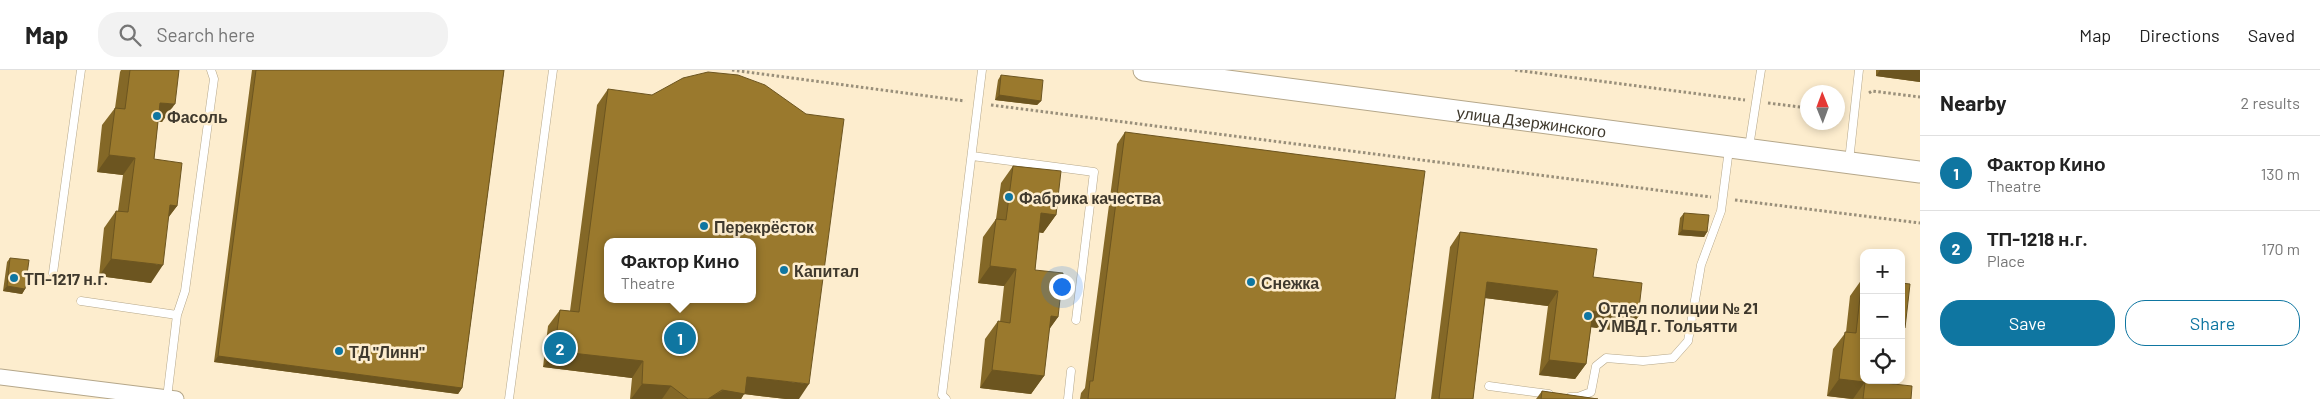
<!DOCTYPE html>
<meta charset="utf-8">
<style>
:root{--surface:#fff;--page:#f2f2f2;--text:#222;--muted:#767676;--line:#e0e0e0;--accent:#0f76a1}
body{margin:0;font-family:Barlow,sans-serif;background:var(--page);color:var(--text)}
.controls{position:absolute;right:15px;bottom:15px;display:grid;overflow:hidden;border-radius:10px;box-shadow:0 2px 8px #0003}
.controls button{width:45px;height:45px;display:grid;place-items:center;padding:0;border:0;border-bottom:1px solid var(--line);background:var(--surface);color:var(--text);font:25px sans-serif}
.compass{position:absolute;left:1800px;top:15px;width:45px;height:45px;border-radius:50%;background:var(--surface);box-shadow:0 2px 8px #0003;rotate:359deg}
.you{position:absolute;left:1061px;top:216px;width:18px;height:18px;margin:-12px;border:4px solid #fff;border-radius:50%;background:#1a73e8;box-shadow:0 0 0 8px #1a73e833}
.badge{display:grid;place-items:center;width:32px;height:32px;border-radius:50%;background:var(--accent);color:#fff;font-size:16px;font-weight:700}
.pin{position:absolute;translate:-50% -50%;border:2px solid #fff;box-shadow:0 1px 5px #0006}
.popup{position:absolute;left:604px;top:168px;width:152px;height:65px;box-sizing:border-box;display:grid;place-content:center;border-radius:10px;background:var(--surface);filter:drop-shadow(0 1px 4px #0005);font-size:16px;white-space:nowrap;color:var(--muted)}
.popup b{font-size:19px;color:var(--text)}
.popup::after{content:'';position:absolute;left:50%;top:100%;margin-left:-10px;border:10px solid transparent;border-top-color:var(--surface)}
.list{margin:0;padding:0;list-style:none}
h2{display:flex;justify-content:space-between;align-items:center;height:65px;margin:0;padding:0 20px;font-size:21px}
h2 small{font-size:16px;font-weight:400;color:var(--muted)}
.list li{display:grid;grid-template-columns:32px 1fr auto;gap:15px;align-items:center;box-sizing:border-box;height:75px;padding:0 20px;border-top:1px solid var(--line)}
.list b{display:block;font-size:19px;white-space:nowrap}
.list p{margin:0;font-size:16px;white-space:nowrap;color:var(--muted)}
.list em{font-size:16px;font-style:normal;color:var(--muted)}
.actions{display:flex;gap:10px;padding:15px 20px}
.actions a{flex:1;padding:11px 0;border:1px solid var(--accent);border-radius:20px;text-align:center;font-size:18px;color:var(--accent)}
.actions .main{background:var(--accent);color:#fff}
.icon{flex:none;width:28px;height:28px;fill:none;stroke:currentColor;stroke-width:2;stroke-linecap:round;stroke-linejoin:round}
.map{position:relative;flex:none;width:1920px;height:329px;overflow:hidden}
header{display:flex;align-items:center;gap:30px;box-sizing:border-box;height:70px;padding:0 25px;background:var(--surface);border-bottom:1px solid var(--line)}
header strong{font-size:24px}
nav{display:flex;gap:28px;margin-inline-start:auto;font-size:18px}
.search{width:350px;height:45px;background:var(--page);display:flex;align-items:center;gap:12px;box-sizing:border-box;padding:0 18px;border-radius:20px;color:var(--muted);font-size:19px}
main{display:flex}
aside{flex:1;background:var(--surface)}
.map>svg:first-child{display:block}
</style>
<header>
<strong>Map</strong>
<div class="search"><svg class="icon" aria-label="search" viewBox="0 0 24 24"><circle cx="10" cy="10" r="6"/><path d="M15 15l6 6"/></svg>Search here</div>
<nav><a>Map</a><a>Directions</a><a>Saved</a></nav>
</header>
<main>
<div class="map">
<svg width="1920" height="329" viewBox="0 0 1920 329">
<rect width="100%" height="100%" fill="#fdedce"/>
<g fill="none" stroke-linecap="round" stroke-linejoin="round">
<g stroke="#b5a78a" stroke-width="9">
<path id="service" d="M1749,77l12,-77
M972,86l122,16 -18,148
M1849,91l10,-91
M53,203l28,-203
M81,231l96,14 -10,83
M177,245l8,-24 29,-212 -3,-9
M1489,316l60,8
M1570,327h8l13,-5 5,-26 10,-8 37,3 30,-3 15,-17 13,-76 20,-54 8,-62
M509,329l44,-329
M946,329l-4,-4 40,-325
M1068,329l3,-28"/>
</g>
<g stroke="#b5a78a" stroke-width="17">
<path id="minor" d="M0,307l176,22"/>
</g>
<g stroke="#b5a78a" stroke-width="23">
<g id="secondary">
<path id="s1" d="M1144,0l776,102"/>
</g>
</g>
<path stroke="#998f7a" stroke-width="3" stroke-dasharray="2.5 2.5" stroke-linecap="butt" d="M732,0l233,31
M1515,0l230,30
M1869,23l3,-2 48,6
M1768,33l40,5
M991,35l720,92
M1735,130l185,23"/>
<use href="#service" stroke="#fff" stroke-width="8"/>
<use href="#minor" stroke="#fff" stroke-width="15"/>
<use href="#secondary" stroke="#fff" stroke-width="21"/>
</g>
<path fill="#846827" d="M121,0h58l-17,52 -4,-1 -4,38 23,47 -9,12 -17,65 -52,-7 5,-48 12,-17h2l5,-36 -26,-3 5,-47 13,-17 5,-36z
M252,0h252l-42,318 -4,6 -244,-32z
M1876,0h44v12l-44,-6z
M1001,5l40,26 -4,4 -42,-5 3,-20z
M608,19l191,310h-13l-42,-5 -3,5h-111l2,-21 -89,-11 5,-41 12,-16 10,1 27,-206z
M1125,62l270,267h-315l1,-6 4,-5 32,-244z
M1013,96l43,49 -13,18 -4,-1 -4,38 23,47 -9,12 -5,47 -13,18 -51,-6 5,-49 13,-18 2,1 4,-36 -26,-3 5,-46 13,-18 5,-36z
M1684,143l23,19 -3,5 -26,-2 2,-17z
M1460,162l133,45 34,55 -36,-5 -5,37 -11,15 -36,-4 9,-69 -63,-8 -12,101h-42l19,-152z
M10,188l15,31 -3,5 -19,-3 4,-29z
M1862,209l22,104 27,16h-60l-24,-3 6,-47 13,-17 4,-36z
M1542,321l56,8h-62z"/>
<path fill="#6c5520" d="M1880,0h40v12l-44,-6z
M999,25l42,6 -4,4 -42,-5z
M160,33l15,1 -13,18 -14,-2z
M109,85l26,3 -12,17 -26,-3z
M170,135l7,1 -13,17z
M1041,143l15,2 -13,18 -14,-2z
M1682,160l25,2 -3,5 -26,-2z
M111,189l52,6 -12,18 -52,-7z
M990,196l26,3 -12,17 -26,-3z
M1487,212l71,9 -10,15 -71,-9z
M7,216l18,3 -3,5 -19,-3z
M1593,241l45,6 -11,15 -45,-6z
M1051,246l7,1 -12,17z
M1901,258h4l-4,6z
M554,281l89,10 -11,17 -89,-11z
M218,286l244,32 -4,6 -244,-32z
M1549,290l37,4 -11,15 -36,-4z
M992,300l52,6 -13,18 -51,-6z
M747,307l62,7 -10,15h-13l-42,-5 -3,5h-33z
M1839,309l26,3 -12,17 -26,-3z
M642,314l29,2 -9,13h-31z"/>
<path fill="#9a792d" stroke="#6c5520" fill-rule="evenodd" d="M130,0h49l-4,34 -15,-1 -6,56 28,4 -5,43 -7,-1 -7,60 -52,-6 5,-48 12,1 7,-54 -26,-3 6,-47 10,1z
M256,0h248l-42,318 -244,-32z
M708,2l30,3 27,10 41,29 38,5 -35,265 -62,-7 -2,17 -23,-4 -14,9h-20l-17,-13 -29,-2 1,-23 -89,-10 6,-41 19,2 29,-223 44,6 31,-17zM608,172h144v57h-144z
M1001,5l42,5 -2,21 -42,-6z
M1125,62l300,39 -30,228h-307l2,-18h3z
M1013,96l48,5 -5,44 -15,-2 -6,57 28,3 -5,44 -7,-1 -7,60 -52,-6 6,-49 12,2 6,-54 -26,-3 6,-47 10,1z
M1684,143l25,2 -2,17 -25,-2z
M1460,162l137,17 -4,28 49,6 -4,34 -45,-6 -7,53 -37,-4 9,-69 -71,-9 -14,117h-34z
M10,188l19,2 -4,29 -18,-3z
M1862,209h2v101h21l-1,3 28,3 -1,13h-48l2,-17 -26,-3 6,-47 11,1z
M1901,213l9,1 -5,44h-4z
M1542,321l56,8h-57z"/>
<g fill="#0f76a1" stroke="#fdedce" stroke-width="2">
<circle cx="157" cy="46" r="5"/>
<circle cx="1009" cy="127" r="5"/>
<circle cx="704" cy="156" r="5"/>
<circle cx="784" cy="200" r="5"/>
<circle cx="14" cy="208" r="5"/>
<circle cx="1251" cy="212" r="5"/>
<circle cx="1588" cy="246" r="5"/>
<circle cx="339" cy="281" r="5"/>
</g>
<g text-anchor="middle" dominant-baseline="central" stroke-width="5" stroke-linejoin="round" paint-order="stroke">
<g font-size="16" font-weight="bold" fill="#3f392d" stroke="#fdedce" text-anchor="start">
<text x="167" y="46">Фасоль</text>
<text x="1019" y="127">Фабрика качества</text>
<text x="714" y="156">Перекрёсток</text>
<text x="794" y="200">Капитал</text>
<text x="24" y="208">ТП-1217 н.г.</text>
<text x="1261" y="212">Снежка</text>
<text x="1598" y="237">Отдел полиции № 21<tspan x="1598" dy="18">У МВД г. Тольятти</tspan></text>
<text x="349" y="281">ТД "Линн"</text>
</g>
<g font-size="16" fill="#3f392d" stroke="#fdedce">
<text stroke="none"><textPath href="#s1" startOffset="391">улица Дзержинского</textPath></text>
</g>
</g>
</svg>
<div class="controls">
<button>+</button>
<button>−</button>
<button><svg class="icon" aria-label="locate" viewBox="0 0 24 24"><circle cx="12" cy="12" r="6"/><path d="M12 2v4M12 18v4M2 12h4M18 12h4"/></svg></button>
</div>
<svg class="compass" viewBox="-18 -18 36 36"><path d="M0-13l5 13h-10z" fill="#e53935"/><path d="M0 13l5-13h-10z" fill="#767676"/></svg>
<div class="you"></div>
<div class="pin badge" style="left:680px;top:268px">1</div>
<div class="popup"><b>Фактор Кино</b>Theatre</div>
<div class="pin badge" style="left:560px;top:278px">2</div>
</div>
<aside>
<h2>Nearby<small>2 results</small></h2>
<ul class="list">
<li><span class="badge">1</span><div><b>Фактор Кино</b><p>Theatre</p></div><em>130 m</em></li>
<li><span class="badge">2</span><div><b>ТП-1218 н.г.</b><p>Place</p></div><em>170 m</em></li>
</ul>
<div class="actions"><a class="main">Save</a><a>Share</a></div>
</aside>
</main>
